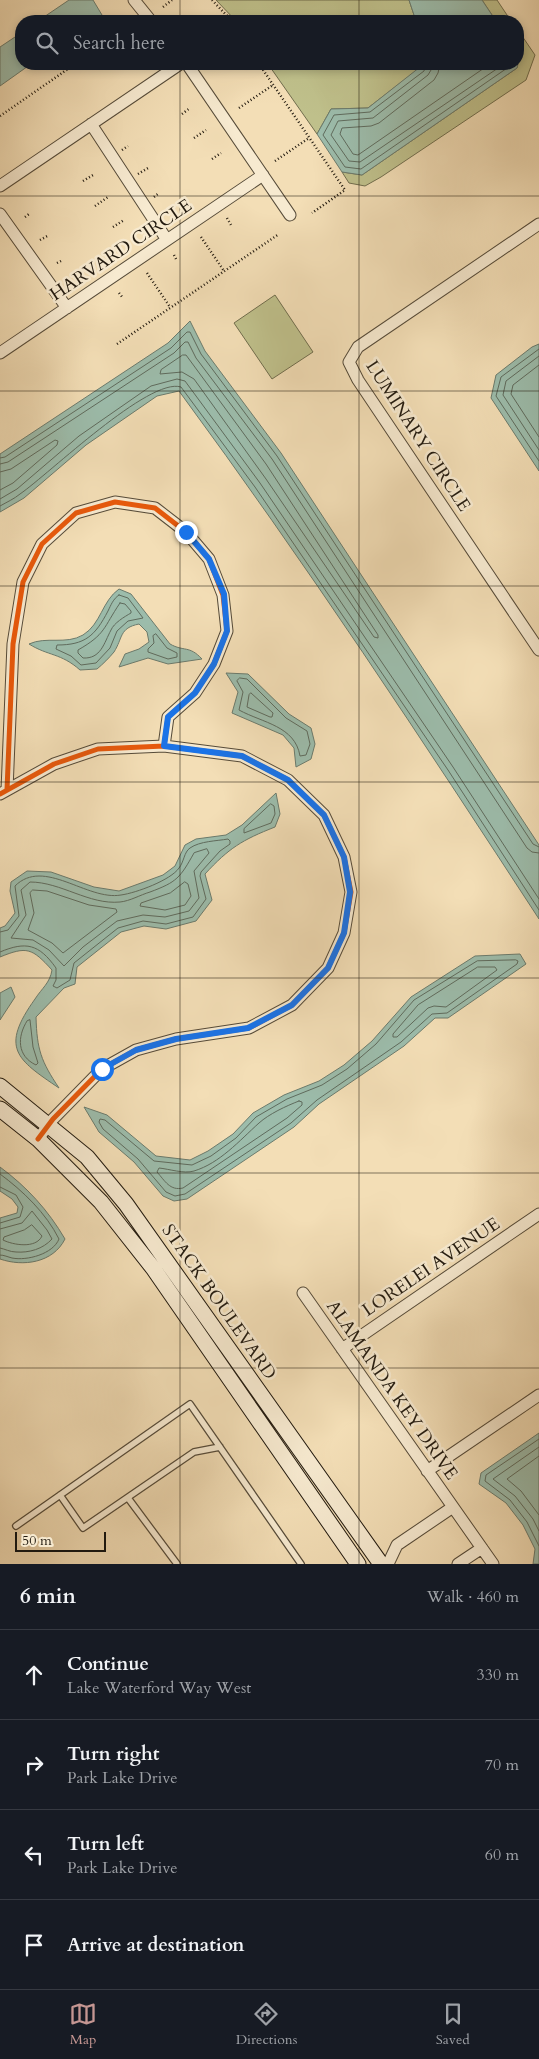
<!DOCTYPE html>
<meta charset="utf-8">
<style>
:root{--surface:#171b24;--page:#242831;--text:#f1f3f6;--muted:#9ea1a6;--line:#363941;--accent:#c59692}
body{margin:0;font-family:Cardo,serif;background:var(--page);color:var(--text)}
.scale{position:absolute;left:15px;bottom:12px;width:91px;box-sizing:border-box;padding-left:5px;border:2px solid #221a0f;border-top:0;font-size:14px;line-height:18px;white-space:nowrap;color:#221a0f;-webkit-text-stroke:4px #f7ead0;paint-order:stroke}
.stop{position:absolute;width:15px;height:15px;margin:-11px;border:4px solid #1a73e8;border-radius:50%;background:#fff}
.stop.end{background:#1a73e8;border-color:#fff;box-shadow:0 1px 5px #0008}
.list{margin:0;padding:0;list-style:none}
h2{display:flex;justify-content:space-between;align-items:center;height:65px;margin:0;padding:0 20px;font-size:21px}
h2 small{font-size:16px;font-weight:400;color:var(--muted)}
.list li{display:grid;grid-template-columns:32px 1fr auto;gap:15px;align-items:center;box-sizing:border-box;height:90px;padding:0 20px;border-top:1px solid var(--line)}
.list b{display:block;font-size:19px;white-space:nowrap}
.list p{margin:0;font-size:16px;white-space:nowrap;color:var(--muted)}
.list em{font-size:16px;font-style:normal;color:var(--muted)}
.icon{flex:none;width:28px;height:28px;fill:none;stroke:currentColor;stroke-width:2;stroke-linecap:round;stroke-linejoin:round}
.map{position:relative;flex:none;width:539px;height:1564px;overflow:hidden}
.search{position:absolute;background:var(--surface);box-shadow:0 2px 8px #0003;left:15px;right:15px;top:15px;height:55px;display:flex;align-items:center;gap:12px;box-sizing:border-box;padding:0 18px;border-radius:20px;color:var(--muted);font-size:19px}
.sheet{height:425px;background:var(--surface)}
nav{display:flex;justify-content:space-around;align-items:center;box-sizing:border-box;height:70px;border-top:1px solid var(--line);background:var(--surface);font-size:14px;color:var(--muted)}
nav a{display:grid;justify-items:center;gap:2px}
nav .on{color:var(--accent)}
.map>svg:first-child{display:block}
</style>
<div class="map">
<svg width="539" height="1564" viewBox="0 0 539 1564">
<rect width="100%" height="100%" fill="#f3deb6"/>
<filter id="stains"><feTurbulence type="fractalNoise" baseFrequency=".004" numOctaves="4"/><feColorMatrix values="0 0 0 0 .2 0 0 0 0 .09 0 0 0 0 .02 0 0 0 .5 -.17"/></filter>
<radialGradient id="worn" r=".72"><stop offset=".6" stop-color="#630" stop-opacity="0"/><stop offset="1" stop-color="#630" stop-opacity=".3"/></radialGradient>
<path fill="#bfc08b" stroke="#706d4d" d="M216,0h193l7,21h-180z
M482,0h15l14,21h-15z
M518,30l17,25 -9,25 -145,97 -16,9 -16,-3 -7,-11 20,3 155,-107z
M268,64h153v3l-53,41 -37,1 -14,25z
M275,295l38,57 -41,27 -38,-56z"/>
<path fill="#9cbcab" stroke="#6b7b6d" d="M69,0h24l9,15 -9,6h-55z
M409,0h73l14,21h-80z
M21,33v31h10l-31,22v-39z
M421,64h97l-1,4 -155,107 -20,-3 -25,-38 14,-25 37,-1 52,-41z
M190,321l15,30 76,102 258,392v74c-116,-178 -234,-357 -360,-528l-22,5 -71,49 -62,53 -24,14v-58l168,-111z
M539,344v127l-48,-73 5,-23 36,-28z
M119,589l12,5 39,50c14,8 19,1 32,15l-34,5 -20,-6 -29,9 6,-13 14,-5 10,-7 -2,-10 -8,-8c-20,4 -16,14 -25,28 -5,6 -11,12 -17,17l-17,1c-19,-17 -32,-14 -51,-26 17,-8 37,1 54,-9 18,-11 19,-34 36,-46z
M226,673l22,1 41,40 22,14 4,16 -4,15 -15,8 -2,-19 -11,-13 -51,-22 6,-21z
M276,793l4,21 -5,13c-33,13 -46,21 -70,47l7,26 -16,21 -30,8 -22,-3 -23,6 -44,35 -2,17 -11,4 -28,29c1,33 5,44 23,71 -43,-29 -59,-40 -24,-89 7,-11 15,-16 17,-29 -20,-22 -25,-24 -52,-13v-29l5,-2 10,-13 -5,-22 1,-9 16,-11 24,1 43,15 25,4 44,-16 12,-9 10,-21 11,-6 30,-4 16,-10z
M520,954l6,10 -78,54h-13l-31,28 -85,58 -25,23 -107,72 -13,2 -11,-5 -29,-34 -35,-30 -15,-25 23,8 49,41 34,4 18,-9 25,-17 20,-21 31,-18 35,-14 25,-16 28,-24 39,-44 64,-41z
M11,987l4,10 -15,23v-27z
M0,1167c27,20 48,43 65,72 -12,24 -42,28 -65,20v-41l17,-5 1,-6 -6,-8 -12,-8z
M539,1433v131h-6l2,-15 -12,-24 -17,-22 -27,-19 2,-11z"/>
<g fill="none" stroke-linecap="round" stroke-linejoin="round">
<path stroke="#5f6b5d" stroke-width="1" d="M426,64l-2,7 -54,41 -36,3 -11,20 22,32 16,2 152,-105
M432,64l-1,6 -3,5 -55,43 -35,3 -7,14 18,26 11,1 144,-98
M440,64l-2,9 -4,7 -55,43 -8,3 -29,2 -2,6 13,20 5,1 132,-91
M539,349l-38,28 -5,19 43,65
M183,355h3l80,109 112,171v3l-4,-1 -108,-158 -72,-100 -12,-7 -22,2 1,-4z
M539,356l-33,25 -3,14 36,55
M539,365l-26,20 -2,9 28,43
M0,458l5,-1 166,-109 16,-16h3l11,22 76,102 256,388 6,3
M0,464l8,-2 166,-109 11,-11h3l8,16 76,101 255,389 5,4 7,1
M0,472l11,-3 44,-29 3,1 -1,4 -44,38 -13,7
M0,499l17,-10 62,-53 72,-50 26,-7 8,2 75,102 193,284 86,132
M0,506c7,-4 14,-7 20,-12 29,-20 129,-117 161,-107l74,100 193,283 91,140
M119,595l9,3 15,20 -15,3 -11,10 -7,17 -14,15 -15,2 -10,-9 -15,-7 1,-4c28,0 38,-9 51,-34 3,-6 5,-12 11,-16z
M120,603l5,1 6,7v2c-7,4 -17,10 -20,17 -7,13 -10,29 -28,28l-5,-5v-3c28,-16 25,-22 42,-47z
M156,634l11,14 10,5v4l-9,2 -20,-7v-3l6,-6 -1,-7z
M240,678l7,1 39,39 21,13 3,13 -4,11 -6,1c-5,-30 -37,-33 -61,-46l4,-18 -6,-11z
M251,693l22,20 -1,4h-2l-23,-10 2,-12z
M271,804l3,2 1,8 -4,9 -27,10v-4z
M207,849l2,4 -15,18 5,27 -10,13 -24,6 -22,-2 -26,6 -34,26 -19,19 -15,-16 -16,-10 -22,-2 15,-23 -5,-25 9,-8c31,0 59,23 90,20 10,-1 20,-7 30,-10 27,-10 30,-14 44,-39z
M185,882l3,2 3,12 -6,9 -20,5 -25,-4 1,-3 29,-10z
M33,890l14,1 42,14 27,4 1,3 -54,41 -11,-10 -24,-13 6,-17 -4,-20z
M0,932l8,-2 11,-14 -4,-30c29,-29 72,15 106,9 15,-2 50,-15 58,-27 5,-6 5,-16 11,-20 10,-7 27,-7 38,-9l2,2v3l-10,7 -19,21 -1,4 6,23 -13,18 -27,7 -23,-3 -25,7 -44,35 -4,17 -13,8 -4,-2 3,-6v-12c-17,-24 -30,-27 -56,-16
M516,960l2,1 -1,3 -70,49 -15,1 -31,28 -84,58 -26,23 -106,71 -10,2 -9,-4 -28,-33 -35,-30 -4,-7 1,-3 5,1 49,41 38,4 19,-9 25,-18 20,-21 31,-18 35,-14 25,-16 29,-25 38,-44 63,-39z
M478,967h17l2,3 -51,37 -12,-1 -6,2 -31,29h-4v-3l25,-29z
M30,1020l3,27 5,16 -2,2c-19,-9 -19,-28 -9,-44z
M299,1101l3,1v3l-15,13 -104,70c-13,3 -18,-7 -26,-16l2,-4c10,1 25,6 35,3 26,-8 45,-30 65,-48 10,-9 27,-17 40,-22z
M0,1174c23,17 46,39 59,65 -6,15 -32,22 -47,19 -4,-1 -8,-3 -12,-3
M0,1187l16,8 7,12 -3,10 -20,6
M32,1225l10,11c-6,13 -29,9 -39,4l1,-3 20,-7z
M0,1229l22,-6 10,-12 15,19 5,9c-9,10 -23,14 -36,13 -6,0 -11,-3 -16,-4
M539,1439l-53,36 -1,6 25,19 17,22 12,24
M539,1447l-46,32 22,17 18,23 6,12
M539,1456l-32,23 14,12 18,24"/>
<g stroke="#564b39" stroke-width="8">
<path id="lane" d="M60,1495l23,33 111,-76 26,-5
M128,1498l49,66
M16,1526l174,-122 111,160"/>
</g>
<g stroke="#564b39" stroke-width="13">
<path id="street" d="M134,0l17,21
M187,64l103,151
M91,124l76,116
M0,186l180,-122
M0,214l67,94
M539,224l-181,123 -9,15 9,18 181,270
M0,353l263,-178
M7,790l6,-146 10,-62 19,-38 34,-31 39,-11 40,6 31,24 23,27 14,36 4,36 -13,33 -19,29 -27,24 -4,29
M0,794l54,-30 44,-15 66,-3 78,10 46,24 36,35 20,42 7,35 -7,41 -16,35 -36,37 -43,23 -73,11 -40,11 -34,19 -49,50 -15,20
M303,1293l190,271
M342,1349l197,-135
M427,1471l112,-76
M388,1564l9,-19 56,-38
M458,1564l24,-16"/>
</g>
<g stroke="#221a0f" stroke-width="17">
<path id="secondary" d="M0,1086l87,71 39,47 255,360
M0,1109l38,30 63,63 52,66 205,296"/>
</g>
<path stroke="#221a0f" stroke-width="2.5" stroke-dasharray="1 2.5" stroke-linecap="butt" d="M212,0l20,21
M163,7l9,-7
M259,64l86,126 -33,23
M239,108l34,-23
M182,114l8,-6
M0,116l75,-52
M194,138l12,-8
M122,150l6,-4
M212,159l9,-6
M275,161l34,-23
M138,174l10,-6
M83,181l10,-6
M154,197l5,-4
M95,206l13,-9
M25,217l4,-3
M227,218l4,7
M113,227l11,-7
M201,237l23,34
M40,240l9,-5
M174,255l3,6
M57,263l4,-2
M147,273l23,34
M119,293l4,5
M117,344l162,-110"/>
<use href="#lane" stroke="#f7ead0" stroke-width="5.5"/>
<use href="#street" stroke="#f7ead0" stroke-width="11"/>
<use href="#secondary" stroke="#f7ead0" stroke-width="15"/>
<g stroke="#f7ead0" stroke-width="8">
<path id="cycleway" d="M7,790l6,-146 10,-62 19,-38 34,-31 39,-11 40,6 31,24 23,27 14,36 4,36 -13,33 -19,29 -27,24 -4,29
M0,794l54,-30 44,-15 66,-3 78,10 46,24 36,35 20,42 7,35 -7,41 -16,35 -36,37 -43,23 -73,11 -40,11 -34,19 -49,50 -15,20"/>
</g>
<use href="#cycleway" stroke="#e8590c" stroke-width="5"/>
</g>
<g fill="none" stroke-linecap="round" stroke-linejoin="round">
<path stroke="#1a73e8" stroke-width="6" d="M102,1069l34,-19 40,-11 72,-11 44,-23 36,-37 16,-35 6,-41 -6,-35 -20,-42 -36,-35 -46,-24 -78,-10 4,-29 27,-24 19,-29 13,-33 -3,-37 -15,-35 -23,-27"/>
</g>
<path fill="none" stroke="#221a0f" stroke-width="1" stroke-opacity="0.55" d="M180,0v21M359,0v21M180,64v1500M359,64v1500M0,196h539M0,391h539M0,586h539M0,782h539M0,978h539M0,1173h539M0,1368h539"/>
<g text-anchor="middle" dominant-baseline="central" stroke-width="5" stroke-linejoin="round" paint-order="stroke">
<g font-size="18" fill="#221a0f" stroke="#f7ead0">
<text transform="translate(121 250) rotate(-34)">HARVARD CIRCLE</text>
<text transform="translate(418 436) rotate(57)">LUMINARY CIRCLE</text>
<text transform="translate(431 1267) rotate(-34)">LORELEI AVENUE</text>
<text transform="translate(219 1302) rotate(55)">STACK BOULEVARD</text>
<text transform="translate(392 1390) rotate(55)">ALAMANDA KEY DRIVE</text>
</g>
</g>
<rect width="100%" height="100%" filter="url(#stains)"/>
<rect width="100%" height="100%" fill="url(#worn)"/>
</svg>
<div class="scale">50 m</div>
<div class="stop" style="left:102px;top:1069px"></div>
<div class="stop end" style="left:186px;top:532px"></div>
<div class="search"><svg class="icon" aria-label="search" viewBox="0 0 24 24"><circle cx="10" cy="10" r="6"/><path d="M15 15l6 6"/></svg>Search here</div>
</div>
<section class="sheet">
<h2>6 min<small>Walk · 460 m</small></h2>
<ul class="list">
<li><svg class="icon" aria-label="ahead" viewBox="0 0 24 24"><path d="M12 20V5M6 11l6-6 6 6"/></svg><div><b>Continue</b><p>Lake Waterford Way West</p></div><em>330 m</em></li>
<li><svg class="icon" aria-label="right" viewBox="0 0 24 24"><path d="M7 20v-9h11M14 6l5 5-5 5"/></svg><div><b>Turn right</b><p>Park Lake Drive</p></div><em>70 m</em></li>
<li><svg class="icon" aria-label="left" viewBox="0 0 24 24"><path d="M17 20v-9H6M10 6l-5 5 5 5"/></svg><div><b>Turn left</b><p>Park Lake Drive</p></div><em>60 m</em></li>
<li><svg class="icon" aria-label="arrive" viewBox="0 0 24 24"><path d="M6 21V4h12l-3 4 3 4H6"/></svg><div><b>Arrive at destination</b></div></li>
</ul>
</section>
<nav>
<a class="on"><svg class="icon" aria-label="map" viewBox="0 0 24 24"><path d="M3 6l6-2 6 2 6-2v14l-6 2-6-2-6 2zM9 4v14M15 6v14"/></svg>Map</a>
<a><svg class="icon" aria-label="directions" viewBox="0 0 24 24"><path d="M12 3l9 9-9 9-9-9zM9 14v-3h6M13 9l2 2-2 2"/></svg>Directions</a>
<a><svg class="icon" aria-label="saved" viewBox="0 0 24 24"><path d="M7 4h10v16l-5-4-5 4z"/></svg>Saved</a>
</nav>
